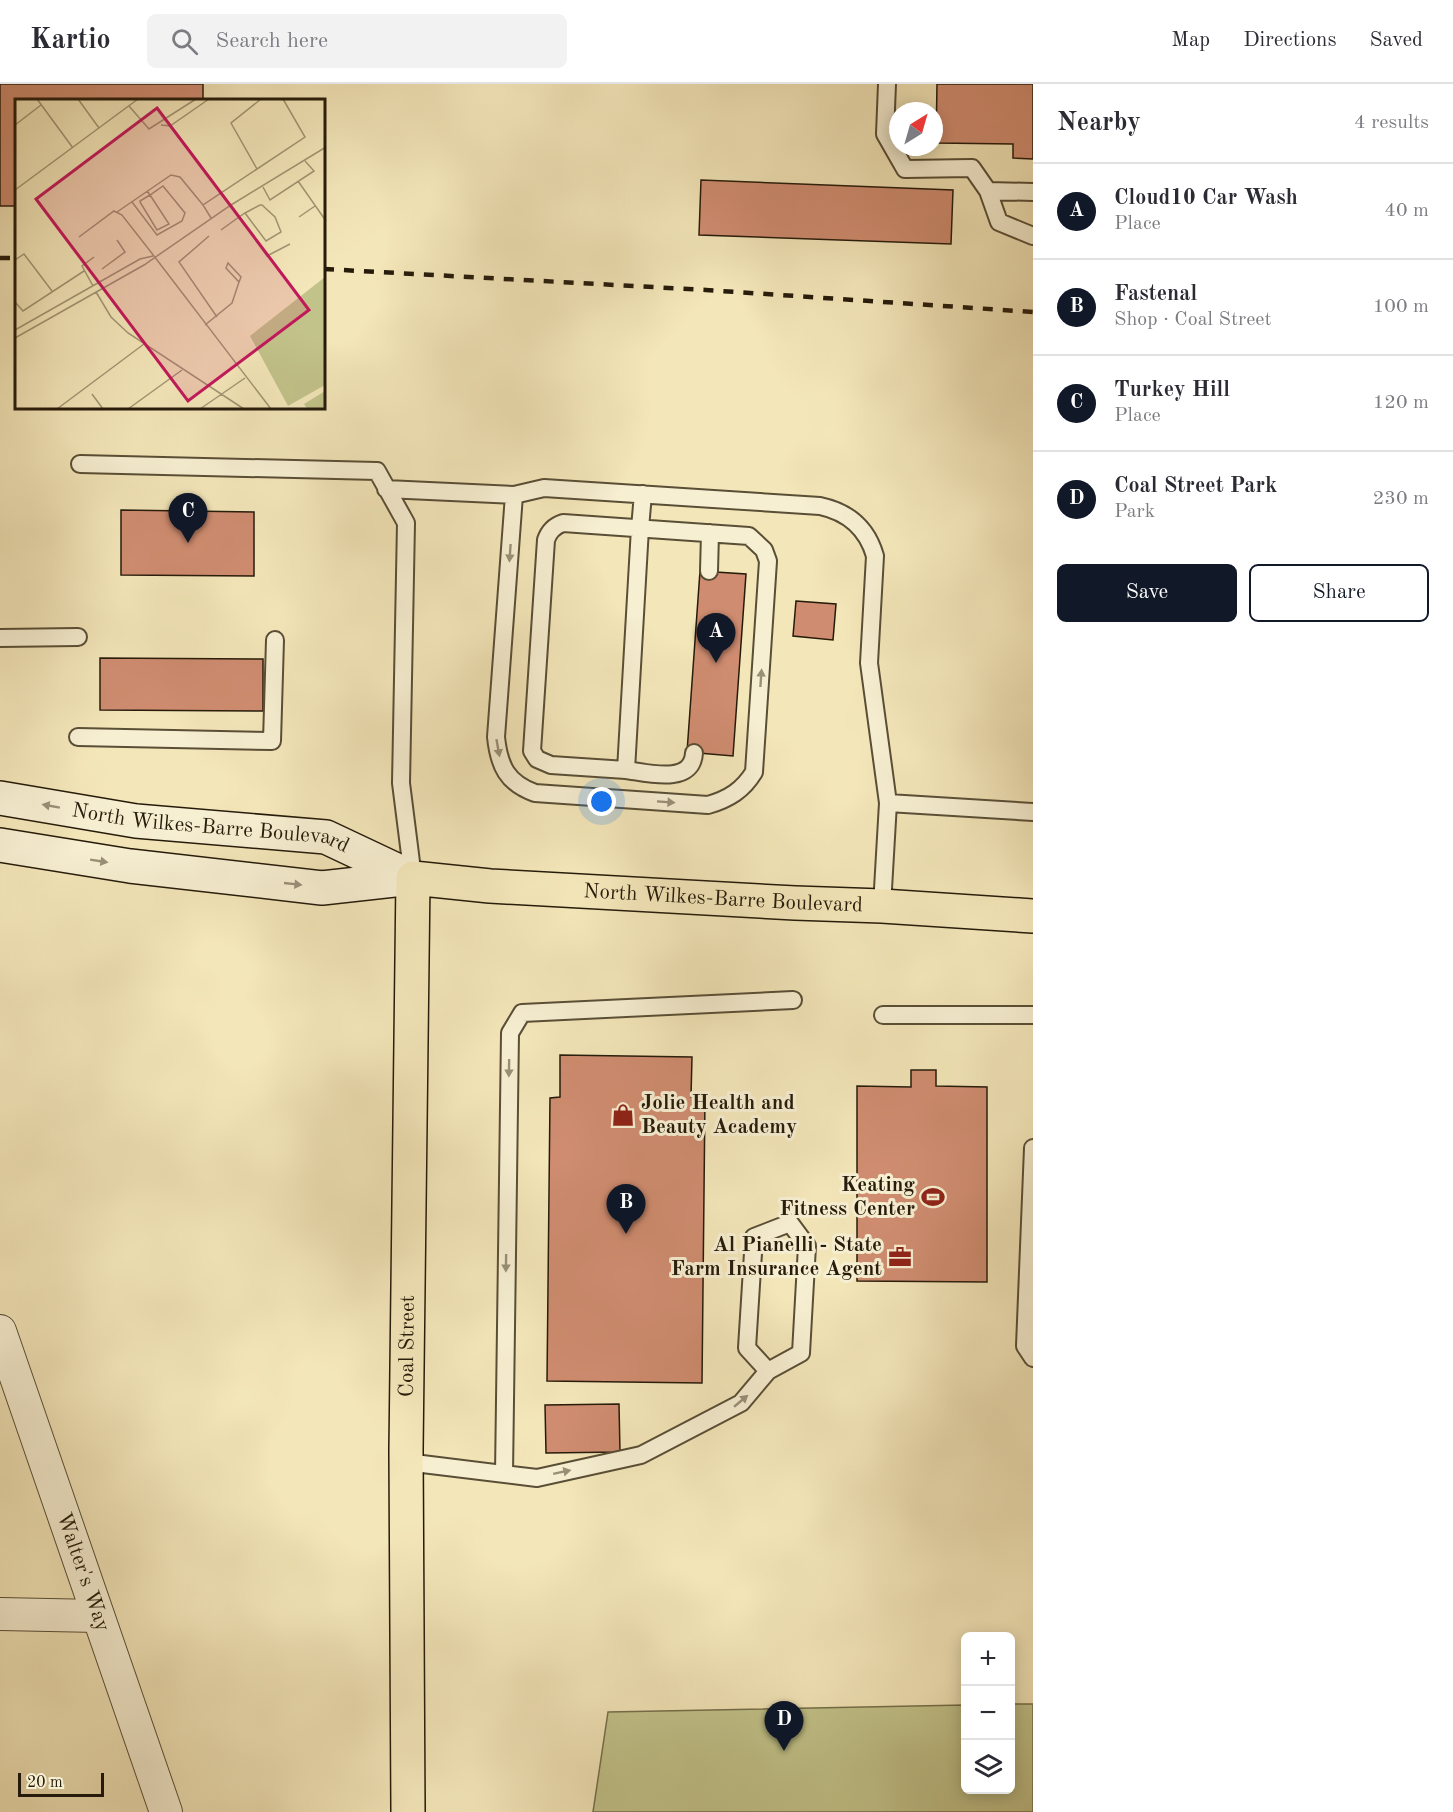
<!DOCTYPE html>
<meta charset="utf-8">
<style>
:root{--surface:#fff;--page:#f2f2f3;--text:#2b2b33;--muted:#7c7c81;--line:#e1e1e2;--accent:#111827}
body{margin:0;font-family:"Old Standard TT",serif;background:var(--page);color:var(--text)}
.controls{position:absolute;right:18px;bottom:18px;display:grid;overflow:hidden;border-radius:9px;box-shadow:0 3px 15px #0003}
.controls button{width:54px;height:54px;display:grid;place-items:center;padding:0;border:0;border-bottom:2px solid var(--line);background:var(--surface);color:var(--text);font:30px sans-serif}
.compass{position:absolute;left:889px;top:18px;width:54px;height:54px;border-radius:50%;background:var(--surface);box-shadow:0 3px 15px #0003;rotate:37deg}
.scale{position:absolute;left:18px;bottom:15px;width:86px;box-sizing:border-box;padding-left:6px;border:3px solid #261b0b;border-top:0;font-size:16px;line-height:21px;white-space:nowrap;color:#261b0b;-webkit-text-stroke:4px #f7efd2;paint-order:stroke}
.you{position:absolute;left:602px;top:718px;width:21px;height:21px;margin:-15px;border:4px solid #fff;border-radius:50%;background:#1a73e8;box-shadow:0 0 0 9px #1a73e833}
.badge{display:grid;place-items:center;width:39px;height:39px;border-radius:50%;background:var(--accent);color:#fff;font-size:20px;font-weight:700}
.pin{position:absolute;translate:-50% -50px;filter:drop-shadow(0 2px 3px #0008)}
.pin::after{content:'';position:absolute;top:32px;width:21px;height:18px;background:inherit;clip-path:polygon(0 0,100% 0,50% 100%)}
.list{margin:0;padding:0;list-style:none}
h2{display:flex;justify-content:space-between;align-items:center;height:78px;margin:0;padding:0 24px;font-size:26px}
h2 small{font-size:20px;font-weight:400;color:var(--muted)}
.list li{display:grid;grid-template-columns:39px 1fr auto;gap:18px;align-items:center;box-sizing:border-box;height:96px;padding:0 24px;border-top:2px solid var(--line)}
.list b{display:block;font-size:22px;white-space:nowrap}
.list p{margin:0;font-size:20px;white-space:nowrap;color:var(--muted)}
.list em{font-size:20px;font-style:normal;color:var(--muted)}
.actions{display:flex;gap:12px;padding:18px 24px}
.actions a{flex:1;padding:14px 0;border:2px solid var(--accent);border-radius:9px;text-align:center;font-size:21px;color:var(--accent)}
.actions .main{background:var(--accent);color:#fff}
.icon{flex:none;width:33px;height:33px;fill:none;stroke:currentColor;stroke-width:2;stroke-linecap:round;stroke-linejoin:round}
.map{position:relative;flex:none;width:1033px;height:1728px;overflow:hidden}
header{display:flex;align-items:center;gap:36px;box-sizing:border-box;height:84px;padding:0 30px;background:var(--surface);border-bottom:2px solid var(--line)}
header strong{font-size:28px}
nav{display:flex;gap:33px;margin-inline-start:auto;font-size:21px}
.search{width:420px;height:54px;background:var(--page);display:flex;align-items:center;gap:15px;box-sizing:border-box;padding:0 21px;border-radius:9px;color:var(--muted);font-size:22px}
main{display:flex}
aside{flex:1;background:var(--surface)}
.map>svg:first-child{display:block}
</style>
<header>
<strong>Kartio</strong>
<div class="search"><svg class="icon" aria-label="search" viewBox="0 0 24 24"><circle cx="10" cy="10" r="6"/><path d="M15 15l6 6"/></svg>Search here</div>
<nav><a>Map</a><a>Directions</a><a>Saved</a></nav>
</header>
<main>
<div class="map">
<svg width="1033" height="1728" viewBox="0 0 1033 1728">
<rect width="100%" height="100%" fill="#f3e6b9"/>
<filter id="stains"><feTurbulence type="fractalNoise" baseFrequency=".00333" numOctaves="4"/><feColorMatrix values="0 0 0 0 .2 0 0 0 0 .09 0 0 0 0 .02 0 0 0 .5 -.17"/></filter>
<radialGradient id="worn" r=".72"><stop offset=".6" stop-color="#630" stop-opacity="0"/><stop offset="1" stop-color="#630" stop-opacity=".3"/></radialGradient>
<path fill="#c2c38a" stroke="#746f4a" stroke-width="1.5" d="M1011,1620h22v108h-440l15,-100 357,-7 1,85h44z"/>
<path fill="#cf8c70" stroke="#261b0b" stroke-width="1.5" d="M0,0h203v16h-187v106h-16z
M937,0h96v75l-20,-1v-14l-77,-1z
M701,96l252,10 -2,54 -252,-9z
M121,426l133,2v64l-133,-1z
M700,487l46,3 -13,182 -46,-4z
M796,517l40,3 -3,36 -40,-4z
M100,574l163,1v52l-163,-1z
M560,971l132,2 -1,40h14l-3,286 -155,-2 3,-283 10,-1z
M911,986h25v16l51,1v195l-130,-1v-195l54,1z
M619,1320l1,48 -74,1 -1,-48z"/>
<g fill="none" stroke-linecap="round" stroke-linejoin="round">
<g stroke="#594e36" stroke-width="20">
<path id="lane" d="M887,0l-2,50 20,35 67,-1 16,23 11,31 34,14
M988,107l45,1
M80,380l297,7 29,52 -5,260 12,95
M386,405l128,6 30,-7 276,18c28,6 47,22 55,50l-6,107 19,140
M514,411l-18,242c3,29 11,46 39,56l173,12c21,-6 35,-15 46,-33l14,-211 -4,-11 -15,-14 -186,-13c-9,3 -14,8 -17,17l-14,211 5,8 14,6 75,5 14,-242 3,-34
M709,487l1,-38
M0,554l78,-1
M78,653l194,4 3,-101
M626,686c22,3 66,15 68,-17
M882,822l6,-103 145,9
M883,931h150
M1033,1064l-8,198 8,12
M790,1139l17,23 -6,107 -33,18 -21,-23 7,-111z
M406,1378l131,16 104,-23 100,-52 27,-32
M504,1390l6,-441 12,-20 271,-13"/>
</g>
<g stroke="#594e36" stroke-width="34">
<g id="street">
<path id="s1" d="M0,1247l166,481"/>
<path d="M0,1530l98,2"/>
</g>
</g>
<g stroke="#261b0b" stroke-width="36">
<g id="secondary">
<path id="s2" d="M0,714l136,23 190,16 87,41"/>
<path d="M0,761l130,21 192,22 90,-10"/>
</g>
</g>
<g stroke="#261b0b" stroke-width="36">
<g id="primary">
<path id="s3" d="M408,1728l-2,-362 7,-572 77,8 305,17 87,3 151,10"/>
</g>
</g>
<use href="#lane" stroke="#f7efd2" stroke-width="16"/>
<use href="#street" stroke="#f7efd2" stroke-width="32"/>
<use href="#secondary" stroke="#f7efd2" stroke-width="33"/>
<use href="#primary" stroke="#f3e6b9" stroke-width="33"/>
<path stroke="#261b0b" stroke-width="4.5" stroke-dasharray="10 10" stroke-linecap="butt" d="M0,174h16
M324,185l382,21 327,22"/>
</g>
<defs><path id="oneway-solid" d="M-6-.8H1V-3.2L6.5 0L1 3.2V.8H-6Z" transform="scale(1.5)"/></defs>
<g fill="#999078">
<use href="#oneway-solid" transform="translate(510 469) rotate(94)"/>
<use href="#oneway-solid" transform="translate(761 594) rotate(-86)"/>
<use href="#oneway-solid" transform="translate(498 664) rotate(80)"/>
<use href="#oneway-solid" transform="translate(666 718) rotate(4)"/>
<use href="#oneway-solid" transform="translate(51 722) rotate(-170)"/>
<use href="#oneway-solid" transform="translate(99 777) rotate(9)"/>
<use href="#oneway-solid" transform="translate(293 800) rotate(6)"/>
<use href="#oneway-solid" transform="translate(509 984) rotate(91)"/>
<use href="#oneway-solid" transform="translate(506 1179) rotate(91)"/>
<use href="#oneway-solid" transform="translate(741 1317) rotate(-40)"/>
<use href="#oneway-solid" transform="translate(562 1388) rotate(-12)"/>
</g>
<defs>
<g id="shop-bare" transform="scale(1.8)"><path d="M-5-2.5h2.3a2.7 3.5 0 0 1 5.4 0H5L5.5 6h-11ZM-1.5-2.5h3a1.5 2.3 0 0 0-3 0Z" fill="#8f2418" stroke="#f7efd2" stroke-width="2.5" paint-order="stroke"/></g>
<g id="stadium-bare" transform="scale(1.8)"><path d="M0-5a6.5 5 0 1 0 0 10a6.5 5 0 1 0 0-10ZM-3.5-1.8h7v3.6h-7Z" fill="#8f2418" stroke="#f7efd2" stroke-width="2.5" paint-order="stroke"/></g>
<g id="office-bare" transform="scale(1.8)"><path d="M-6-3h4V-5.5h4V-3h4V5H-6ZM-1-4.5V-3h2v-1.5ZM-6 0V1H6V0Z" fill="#8f2418" stroke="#f7efd2" stroke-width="2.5" paint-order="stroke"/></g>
</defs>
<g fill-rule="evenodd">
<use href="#shop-bare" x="623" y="1031"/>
<use href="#stadium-bare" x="933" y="1113"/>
<use href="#office-bare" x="900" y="1173"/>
</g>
<g text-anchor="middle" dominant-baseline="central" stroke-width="6" stroke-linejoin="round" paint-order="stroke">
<g font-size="21" fill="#261b0b" stroke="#f7efd2">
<text stroke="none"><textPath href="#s2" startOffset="213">North Wilkes-Barre Boulevard</textPath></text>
<text stroke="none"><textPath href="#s3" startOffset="1245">North Wilkes-Barre Boulevard</textPath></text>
<text stroke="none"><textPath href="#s3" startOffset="466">Coal Street</textPath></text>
<text stroke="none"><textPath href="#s1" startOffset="255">Walter's Way</textPath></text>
</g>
<g font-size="21" font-weight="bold" fill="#261b0b" stroke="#f7efd2" text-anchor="end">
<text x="641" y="1019" text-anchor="start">Jolie Health and<tspan x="641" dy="24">Beauty Academy</tspan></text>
<text x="915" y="1101">Keating<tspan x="915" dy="24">Fitness Center</tspan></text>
<text x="882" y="1161">Al Pianelli - State<tspan x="882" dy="24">Farm Insurance Agent</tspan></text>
</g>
</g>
<g transform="translate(15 15)">
<rect width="310" height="310" fill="#f3e6b9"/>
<path d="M310,178v108l-37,21 -38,-70zM310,292v18h-18l-3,-5z" fill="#c2c38a"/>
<path fill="none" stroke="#a19573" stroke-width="1.5" d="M22,0l36,49M63,0l21,29M114,7l20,23 47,-30M0,26l26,-20M146,26l9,1 39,-27M242,70l-26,-46 30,-24M283,82l28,40M248,88l7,13 44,-29 -9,-10M0,91l123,-91M117,103l25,33 25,-14 3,-8 -22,-27 -13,9 -10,6v1l17,28 12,-6 -19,-29 -3,-4M216,106l36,51 23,-12M102,113l54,-37 9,2 23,28M284,118l16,-11M196,119l-8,-13 102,-68 -22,-38M206,131l18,-13 6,-4 15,-8h2l13,12 6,15 -15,9 -21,-28M194,137l-30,26 38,55M64,138l35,-26 8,4 32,41M139,157l117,153M0,161l9,-6 28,37M213,164l13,14 -2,5 -13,-14zM87,170l23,-17 -8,-12M78,187l-11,-20 12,-9M81,193l15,25 17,16 116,76M0,203l8,9 61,-40M190,226l27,-22 7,-21M0,231l125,-71 13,-3M0,239l129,-73 87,-60 95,-58M77,295l11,15M42,310l87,-65M113,310l54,-39M185,310l45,-31"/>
<path fill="#c2185b" fill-opacity="0.15" stroke="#c2185b" stroke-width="3" d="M142,9l152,202 -121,91 -152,-202z"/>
<rect width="310" height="310" fill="none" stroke="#261b0b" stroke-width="3"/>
</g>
<rect width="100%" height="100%" filter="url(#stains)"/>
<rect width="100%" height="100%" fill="url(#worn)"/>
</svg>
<div class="controls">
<button>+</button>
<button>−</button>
<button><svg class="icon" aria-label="layers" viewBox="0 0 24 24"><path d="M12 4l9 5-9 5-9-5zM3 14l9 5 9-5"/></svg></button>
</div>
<svg class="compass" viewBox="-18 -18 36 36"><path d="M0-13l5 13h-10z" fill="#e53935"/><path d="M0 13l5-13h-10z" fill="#7c7c81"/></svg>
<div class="scale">20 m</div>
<div class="you"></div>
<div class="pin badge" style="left:716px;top:579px">A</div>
<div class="pin badge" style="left:626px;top:1150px">B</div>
<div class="pin badge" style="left:188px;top:459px">C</div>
<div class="pin badge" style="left:784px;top:1667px">D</div>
</div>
<aside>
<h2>Nearby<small>4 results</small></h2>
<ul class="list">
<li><span class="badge">A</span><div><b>Cloud10 Car Wash</b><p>Place</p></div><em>40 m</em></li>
<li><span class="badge">B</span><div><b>Fastenal</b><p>Shop · Coal Street</p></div><em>100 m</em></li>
<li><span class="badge">C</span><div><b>Turkey Hill</b><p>Place</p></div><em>120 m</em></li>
<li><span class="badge">D</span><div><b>Coal Street Park</b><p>Park</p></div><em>230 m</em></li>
</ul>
<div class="actions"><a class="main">Save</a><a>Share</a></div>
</aside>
</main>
